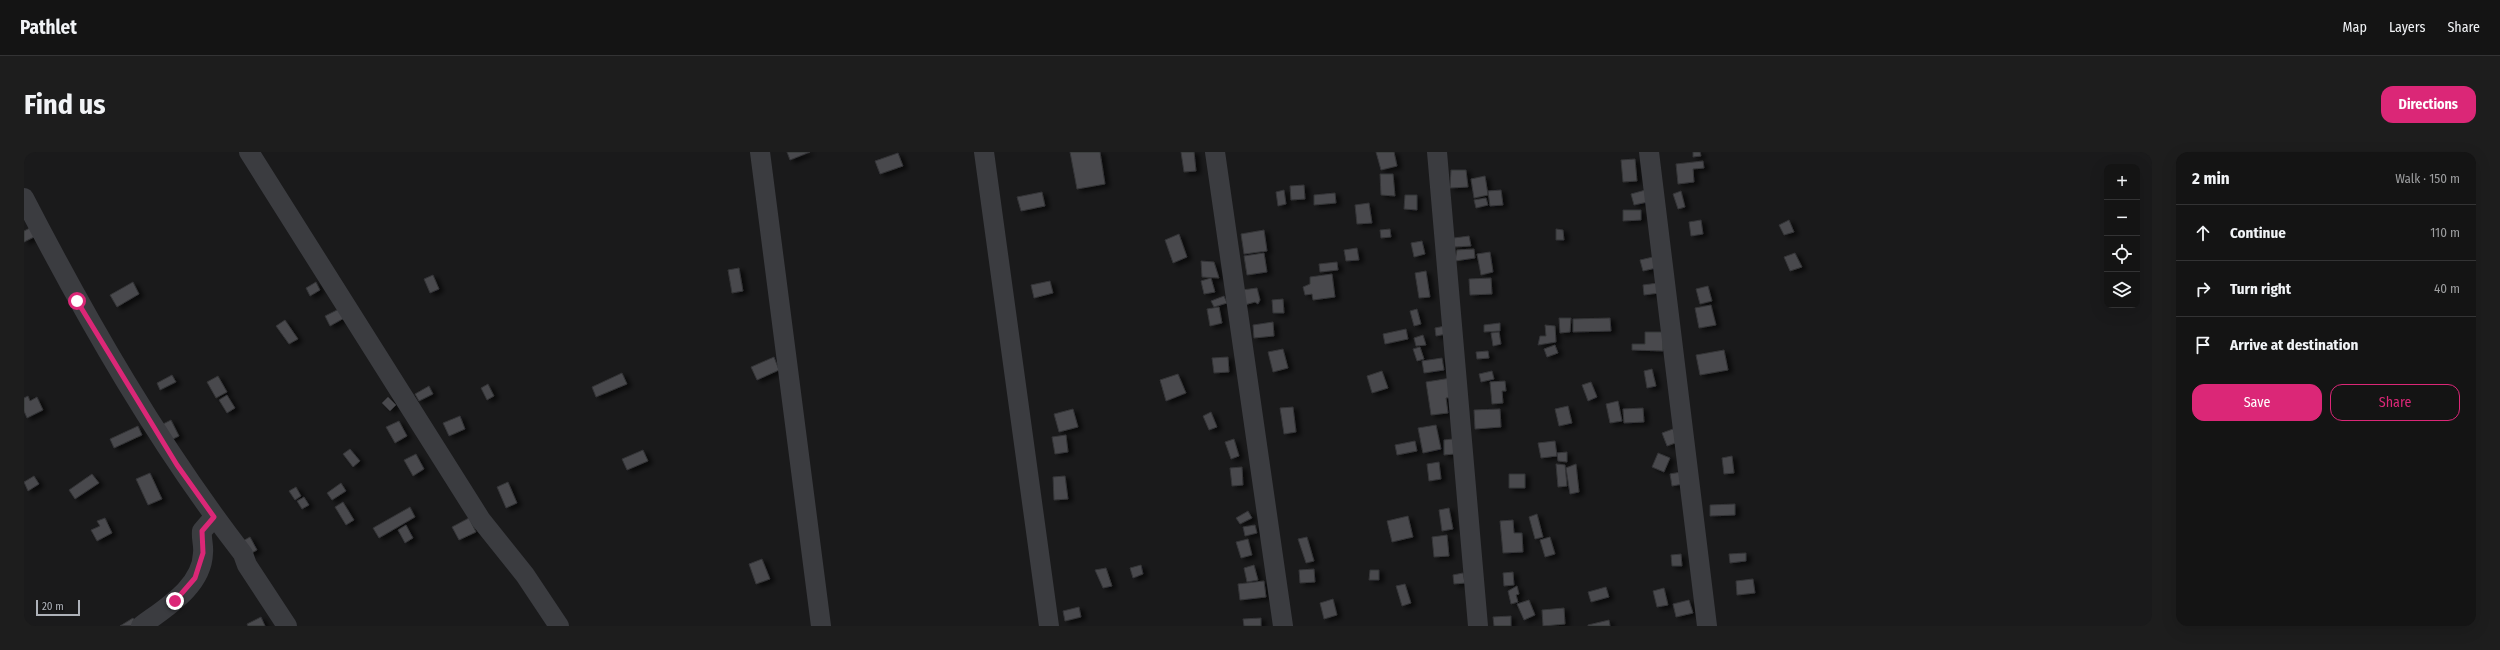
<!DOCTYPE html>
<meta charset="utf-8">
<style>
:root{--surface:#141414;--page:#1d1d1d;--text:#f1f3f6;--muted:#9d9ea0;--line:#333334;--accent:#db2777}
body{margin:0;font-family:"Fira Sans Condensed",sans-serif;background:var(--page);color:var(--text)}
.controls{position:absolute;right:12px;top:12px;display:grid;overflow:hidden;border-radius:8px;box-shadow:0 4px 16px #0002}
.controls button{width:36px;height:36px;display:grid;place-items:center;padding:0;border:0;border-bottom:1px solid var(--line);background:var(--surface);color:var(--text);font:20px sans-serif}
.scale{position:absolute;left:12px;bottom:10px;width:44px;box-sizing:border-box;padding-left:4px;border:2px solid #aeb2b9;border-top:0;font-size:11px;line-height:14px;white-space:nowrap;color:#aeb2b9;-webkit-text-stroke:3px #151516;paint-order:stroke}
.stop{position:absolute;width:12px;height:12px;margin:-9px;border:3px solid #db2777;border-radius:50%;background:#fff}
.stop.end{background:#db2777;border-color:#fff;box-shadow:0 1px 4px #0008}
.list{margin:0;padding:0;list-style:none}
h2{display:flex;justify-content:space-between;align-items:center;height:52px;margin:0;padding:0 16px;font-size:17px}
h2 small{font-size:13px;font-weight:400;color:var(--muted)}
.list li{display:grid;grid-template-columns:26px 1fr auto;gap:12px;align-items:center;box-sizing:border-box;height:56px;padding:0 16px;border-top:1px solid var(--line)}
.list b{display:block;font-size:15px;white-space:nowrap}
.list em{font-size:13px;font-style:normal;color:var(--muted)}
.actions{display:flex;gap:8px;padding:12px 16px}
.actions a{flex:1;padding:9px 0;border:1px solid var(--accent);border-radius:12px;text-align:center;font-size:14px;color:var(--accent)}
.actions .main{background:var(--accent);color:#fff}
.icon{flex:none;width:22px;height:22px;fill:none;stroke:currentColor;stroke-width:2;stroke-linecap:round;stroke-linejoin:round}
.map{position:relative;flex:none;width:2128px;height:474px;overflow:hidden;border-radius:12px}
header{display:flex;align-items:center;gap:24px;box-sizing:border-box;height:56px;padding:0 20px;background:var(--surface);border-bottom:1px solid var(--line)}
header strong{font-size:19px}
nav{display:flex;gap:22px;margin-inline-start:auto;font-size:14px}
.intro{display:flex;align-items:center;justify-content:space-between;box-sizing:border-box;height:96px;padding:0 24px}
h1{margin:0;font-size:28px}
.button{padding:10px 18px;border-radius:12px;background:var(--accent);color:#fff;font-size:14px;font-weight:700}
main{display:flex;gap:24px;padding:0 24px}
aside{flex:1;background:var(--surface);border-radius:12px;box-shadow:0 4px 16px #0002}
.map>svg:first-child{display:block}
</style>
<header>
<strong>Pathlet</strong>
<nav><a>Map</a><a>Layers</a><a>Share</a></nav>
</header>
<div class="intro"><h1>Find us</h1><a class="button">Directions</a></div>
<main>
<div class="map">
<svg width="2128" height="474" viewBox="0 0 2128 474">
<defs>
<filter id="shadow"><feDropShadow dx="4.5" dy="2.5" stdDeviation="2" flood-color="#0009"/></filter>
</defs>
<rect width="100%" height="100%" fill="#1a1a1b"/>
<path fill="#494a4d" stroke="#343437" filter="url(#shadow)" d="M763,0h23l-20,8z
M1046,0h30l5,32 -28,5z
M1157,0h13l2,19 -12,1z
M1352,0h18l3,14 -16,4z
M1669,0h7l1,4 -8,1z
M874,1l5,13 -23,8 -5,-13z
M1611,7l2,22 -14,1 -2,-22z
M1679,9l1,7 -11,1 1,13 -16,2 -2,-20z
M1427,18h15l2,17 -18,1z
M1356,22h13l2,22 -14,-1z
M1461,24l3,19 -14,3 -3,-19z
M1280,33l1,14 -14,1 -1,-14z
M1625,37l3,12 -18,4 -3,-11z
M1260,38l2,14 -8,2 -2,-14z
M1477,38l2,15 -13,1 -2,-15z
M1657,39l4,16 -7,2 -5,-15z
M1018,40l3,14 -24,5 -4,-14z
M1311,41l1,10 -22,2v-10z
M1381,43h12v15l-13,-1z
M1462,46l2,7 -12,3 -2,-8z
M1345,51l3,20 -15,1 -2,-19z
M1599,58h18v10l-18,1z
M1677,68l2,14 -12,2 -2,-14z
M1765,68l5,12 -10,3 -5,-10z
M8,75l4,9 -12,6v-11z
M1366,77l1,8 -10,1 -1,-8z
M1532,77l7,1 1,10h-8z
M1240,78l3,21 -23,3 -3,-20z
M1155,82l8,23 -14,6 -8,-23z
M1445,84l2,10 -17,1v-9z
M1398,89l3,13 -11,3 -3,-14z
M1333,96l2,12 -13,1 -2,-11z
M1450,97l1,9 -20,3 2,-11z
M1466,100l3,20 -12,3 -4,-21z
M1240,101l3,19 -20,3 -3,-19z
M1771,101l7,14 -12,4 -6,-14z
M1629,105l3,11 -13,3 -3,-11z
M1177,109l13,1 5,16 -17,-1z
M1313,110l1,8 -18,2 -1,-8z
M715,116l4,23 -11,2 -4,-23z
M1402,119l4,26 -11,1 -4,-25z
M1308,122l3,23 -22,3 -1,-6 -7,1 -2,-8 7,-3v-7z
M409,123l6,14 -9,4 -6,-14z
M1187,126l4,14 -11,2 -3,-13z
M1467,126l1,16 -22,1 -1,-16z
M1026,129l3,12 -19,5 -3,-13z
M109,130l6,12 -22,13 -7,-12z
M292,130l4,8 -10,6 -4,-8z
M1634,131l1,10 -15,2 -1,-10z
M1684,134l4,15 -12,3 -4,-15z
M1233,136l3,12 -2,4 -3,-2 -14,4 1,-16z
M1200,144l3,7 -13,4 -3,-6z
M1259,147l1,14h-11l-1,-13z
M1687,153l5,20 -17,3 -4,-20z
M1195,155l3,16 -12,3 -3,-17z
M317,156l5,9 -16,9 -5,-10z
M1393,157l4,15 -7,2 -4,-15z
M1535,166h12l-1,14 -10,1z
M1586,166l1,13 -38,1v-13z
M261,168l13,19 -9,5 -13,-18z
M1249,170l1,14 -20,2 -1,-13z
M1476,171v8l-16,1v-7z
M1521,173l10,1 1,16 -18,3 2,-9h6z
M1421,174l1,8 -10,2 -1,-8z
M1382,177l2,10 -23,5 -2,-10z
M1475,180l2,12 -8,2 -2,-13z
M1621,180h18v19l-31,-1v-6h13z
M1399,183l3,10 -10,1 -2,-8z
M1531,193l3,8 -11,4 -3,-8z
M1396,195l4,12 -7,2 -4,-12z
M1259,197l5,19 -15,4 -5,-20z
M1700,198l4,20 -28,5 -4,-20z
M1464,199l1,7 -12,1 -1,-7z
M750,205l5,13 -22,10 -6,-13z
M1204,205l1,15 -15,1 -2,-15z
M1418,206l2,12 -20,3 -2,-12z
M1628,217l4,17 -9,2 -3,-17z
M1358,219l6,17 -16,5 -5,-17z
M1468,219l2,8 -13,3 -2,-8z
M598,221l5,11 -31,13 -4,-10z
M1154,222l8,19 -20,8 -6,-21z
M148,223l4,7 -16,8 -3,-7z
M194,224l9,16 -11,6 -9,-16z
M1427,226l2,19 -7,1 2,15 -17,2 -5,-33z
M1481,229l1,10h-4l1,12 -11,1 -2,-22z
M1567,230l6,15 -9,4 -6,-16z
M464,232l6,12 -7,4 -6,-12z
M405,234l4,8 -14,7 -4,-7z
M203,243l8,13 -8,5 -8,-13z
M4,244l2,5 7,-4 6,13 -16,8 -3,-7v-13z
M364,245l8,8 -6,6 -8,-8z
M1594,249l4,20 -12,2 -4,-19z
M1544,254l4,17 -13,3 -4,-17z
M1269,255l3,25 -12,2 -4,-26z
M1619,256l1,14 -20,1 -1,-14z
M1049,257l5,18 -19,5 -5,-18z
M1476,257l1,18 -26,2 -1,-19z
M1187,260l6,15 -8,3 -6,-14z
M436,264l5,13 -16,7 -6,-13z
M147,268l8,16 -10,5 -8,-16z
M375,269l8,15 -12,7 -9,-16z
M1412,273l5,24 -18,4 -5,-25z
M114,274l4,9 -28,13 -4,-9z
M1649,277l5,13 -11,4 -5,-13z
M1042,283l2,17 -13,2 -3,-17z
M1210,287l5,17 -8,3 -6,-17z
M1429,287l1,15 -10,1v-15z
M1391,289l2,10 -20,4 -2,-10z
M1531,289l2,15 -16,2 -3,-15z
M326,297l10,12 -7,6 -10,-13z
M619,298l5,11 -21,9 -5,-11z
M1543,300v10l-9,-1 -1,-8z
M1634,301l12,5 -6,14 -12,-5z
M392,302l8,15 -11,7 -9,-16z
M1708,304l2,17 -10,1 -2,-16z
M1415,310l2,17 -12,2 -2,-17z
M1532,312l9,1 2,21 -9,1z
M1552,312l3,28 -9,2 -4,-26z
M1218,315l1,18 -11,1 -2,-18z
M1657,320l2,12 -11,2 -2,-12z
M126,321l12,26 -14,6 -12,-26z
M68,322l7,9 -24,16 -6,-9z
M1485,322h16v14h-16z
M10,324l5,8 -11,7 -4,-9z
M1041,324l3,23 -14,1 -1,-23z
M484,330l9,21 -11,5 -9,-21z
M317,331l5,8 -14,9 -5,-7z
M272,335l5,9 -6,4 -6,-9z
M280,345l5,8 -7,4 -5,-8z
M319,350l11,18 -8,5 -11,-18z
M1711,352v11l-25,1v-11z
M386,355l5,10 -36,21 -6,-10z
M1425,356l4,21 -11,2 -3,-21z
M1224,359l4,7 -12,6 -4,-6z
M1513,362l6,23 -8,2 -6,-22z
M1384,364l5,21 -21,5 -5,-21z
M81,366l7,15 -15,8 -6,-11 9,-4 -3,-5z
M445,366l7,14 -17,8 -7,-13z
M1489,368l1,13h8l1,19 -20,1 -3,-32z
M382,373l7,13 -8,5 -7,-13z
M1231,373l2,8 -12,3 -2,-9z
M1423,383l2,21 -15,1 -2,-20z
M226,385l7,13 -9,5 -7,-13z
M1283,385l7,24 -8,2 -8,-24z
M1526,385l5,17 -10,3 -5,-17z
M1224,387l4,16 -11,3 -5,-16z
M1722,401v8l-16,2 -1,-9z
M1657,402l1,12h-10l-1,-11z
M738,407l8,20 -14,5 -7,-20z
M1117,413l2,9 -10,4 -3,-10z
M1230,413l4,15 -11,2 -3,-14z
M1082,416l6,18 -9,2 -8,-18z
M1290,417l1,13 -15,1 -1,-13z
M1346,418h9v10h-10z
M1489,420l1,13 -10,1 -1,-13z
M1439,421l2,10 -11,1 -1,-9z
M1729,427l2,14 -18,2 -1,-14z
M1240,429l2,16 -26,3 -2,-16z
M1381,432l6,19 -9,3 -6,-20z
M1493,434l2,8 -3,1 2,7 -7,2 -3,-13z
M1582,435l3,10 -18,5 -3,-10z
M1640,436l4,17 -11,2 -4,-16z
M1309,447l4,16 -13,4 -4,-16z
M1505,448l6,15 -11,5 -7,-16z
M1665,448l4,13 -17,4 -3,-13z
M1055,455l2,10 -16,4 -2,-10z
M1540,456l1,16 -22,2 -1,-16z
M1487,464v10h-17l-1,-9z
M237,465l4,9h-17l-1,-2z
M109,466l5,7 -18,1z
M1237,466v8h-17l-1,-7z
M1585,468l1,6h-22v-1z"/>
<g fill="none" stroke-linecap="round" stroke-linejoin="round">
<path stroke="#3b3c40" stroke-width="20" d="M225,0l232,368 44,55 34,51
M736,0l61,474
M960,0l65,474
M1191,0l68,474
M1413,0l41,474
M1625,0l58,474
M0,46c64,124 134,246 219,356l4,11 40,61
M117,474c24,-18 61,-39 62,-73 1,-7 -2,-15 -1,-22l12,-14"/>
</g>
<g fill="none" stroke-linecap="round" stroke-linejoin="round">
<path stroke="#db2777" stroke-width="5" d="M53,149l100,164 37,52 -12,14 1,22 -8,25 -20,23"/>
</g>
</svg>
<div class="controls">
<button>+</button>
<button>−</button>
<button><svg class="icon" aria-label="locate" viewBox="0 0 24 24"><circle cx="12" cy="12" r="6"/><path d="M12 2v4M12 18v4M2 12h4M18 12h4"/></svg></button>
<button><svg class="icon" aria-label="layers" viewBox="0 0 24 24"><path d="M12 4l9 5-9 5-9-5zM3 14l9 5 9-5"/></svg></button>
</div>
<div class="scale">20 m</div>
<div class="stop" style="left:53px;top:149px"></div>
<div class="stop end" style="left:151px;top:449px"></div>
</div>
<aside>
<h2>2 min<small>Walk · 150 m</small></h2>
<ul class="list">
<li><svg class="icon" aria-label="ahead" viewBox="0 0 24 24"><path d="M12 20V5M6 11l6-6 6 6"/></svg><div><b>Continue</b></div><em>110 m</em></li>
<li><svg class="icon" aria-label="right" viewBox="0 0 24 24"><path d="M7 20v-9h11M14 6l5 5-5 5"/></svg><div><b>Turn right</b></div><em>40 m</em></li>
<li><svg class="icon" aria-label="arrive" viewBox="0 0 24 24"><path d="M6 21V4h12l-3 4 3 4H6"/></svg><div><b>Arrive at destination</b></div></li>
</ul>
<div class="actions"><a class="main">Save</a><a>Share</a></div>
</aside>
</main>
